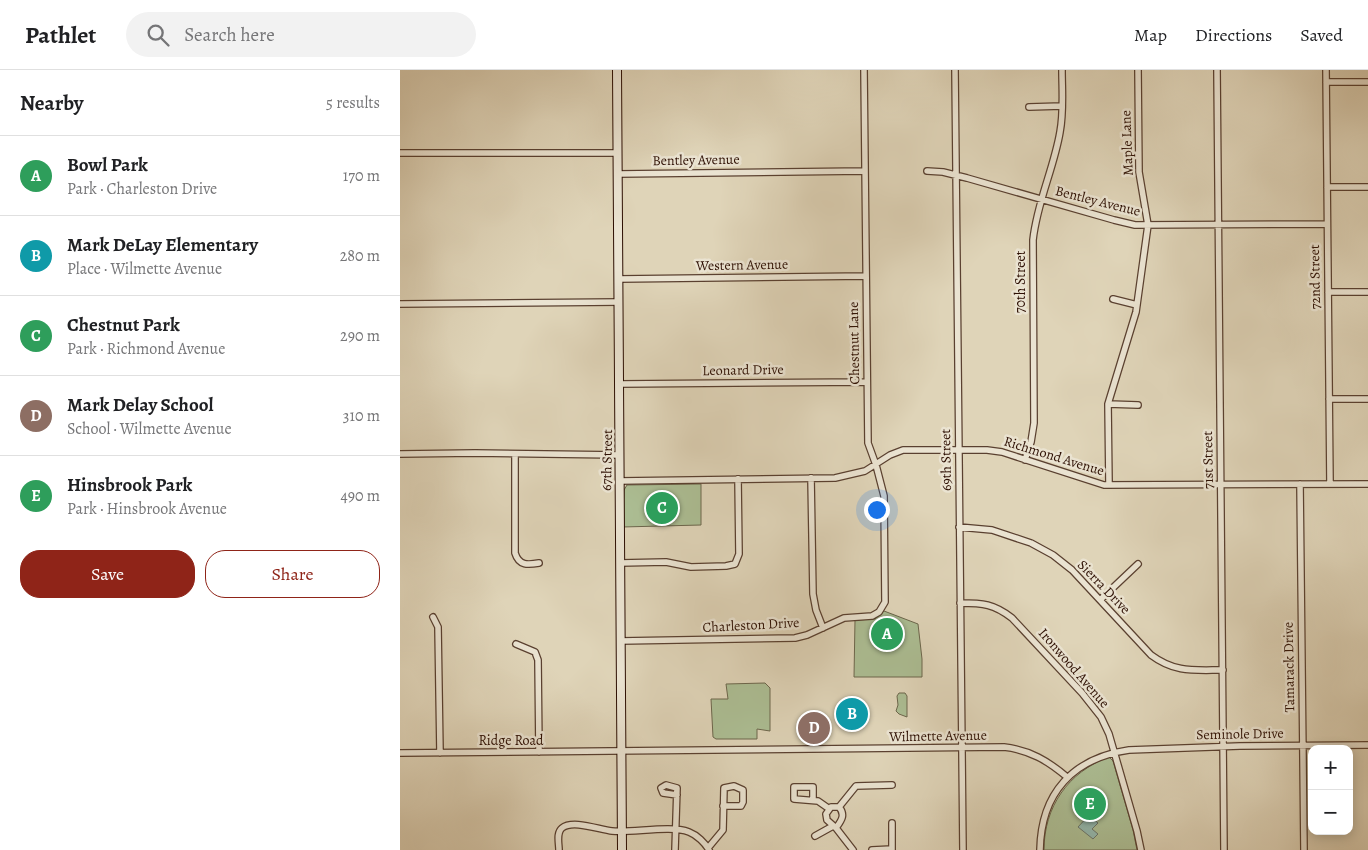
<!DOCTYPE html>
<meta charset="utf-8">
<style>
:root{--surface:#fff;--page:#f2f2f2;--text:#202124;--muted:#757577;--line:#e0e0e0;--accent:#8f2418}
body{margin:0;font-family:Alegreya,serif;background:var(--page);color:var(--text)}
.controls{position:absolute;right:15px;bottom:15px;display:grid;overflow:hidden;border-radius:10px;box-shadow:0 2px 12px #0003}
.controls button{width:45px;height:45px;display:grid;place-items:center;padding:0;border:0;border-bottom:1px solid var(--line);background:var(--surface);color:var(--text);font:25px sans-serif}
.you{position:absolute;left:476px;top:439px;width:18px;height:18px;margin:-12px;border:4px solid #fff;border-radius:50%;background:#1a73e8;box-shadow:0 0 0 8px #1a73e833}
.badge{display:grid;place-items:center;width:32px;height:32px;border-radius:50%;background:var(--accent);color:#fff;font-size:16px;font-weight:700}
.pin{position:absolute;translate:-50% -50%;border:2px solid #fff;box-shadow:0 1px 5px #0006}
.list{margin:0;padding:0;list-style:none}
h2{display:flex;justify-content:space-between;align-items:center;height:65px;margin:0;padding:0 20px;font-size:21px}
h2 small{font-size:16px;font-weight:400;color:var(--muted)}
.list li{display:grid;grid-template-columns:32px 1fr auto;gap:15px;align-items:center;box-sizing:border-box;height:80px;padding:0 20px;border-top:1px solid var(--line)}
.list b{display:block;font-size:19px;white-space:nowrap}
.list p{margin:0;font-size:16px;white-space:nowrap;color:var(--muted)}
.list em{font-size:16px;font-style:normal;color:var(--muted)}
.actions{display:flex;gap:10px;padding:15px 20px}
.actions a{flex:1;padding:11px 0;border:1px solid var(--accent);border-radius:20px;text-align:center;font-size:18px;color:var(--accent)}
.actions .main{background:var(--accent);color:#fff}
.icon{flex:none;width:28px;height:28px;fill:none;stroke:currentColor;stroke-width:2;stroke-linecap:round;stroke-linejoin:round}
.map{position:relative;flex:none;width:968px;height:780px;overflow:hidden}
header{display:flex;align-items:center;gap:30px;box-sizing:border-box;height:70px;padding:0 25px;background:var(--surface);border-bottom:1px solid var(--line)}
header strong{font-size:24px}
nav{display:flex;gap:28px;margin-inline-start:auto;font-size:18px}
.search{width:350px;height:45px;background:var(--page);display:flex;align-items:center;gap:12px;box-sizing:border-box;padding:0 18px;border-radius:28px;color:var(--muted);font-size:19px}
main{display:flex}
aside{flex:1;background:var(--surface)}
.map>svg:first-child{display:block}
</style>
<header>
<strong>Pathlet</strong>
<div class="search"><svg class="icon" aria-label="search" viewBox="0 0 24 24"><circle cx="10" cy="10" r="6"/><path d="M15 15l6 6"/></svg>Search here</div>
<nav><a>Map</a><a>Directions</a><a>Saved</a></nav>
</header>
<main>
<aside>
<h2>Nearby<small>5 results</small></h2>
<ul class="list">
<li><span class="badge" style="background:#2e9e5b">A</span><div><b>Bowl Park</b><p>Park · Charleston Drive</p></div><em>170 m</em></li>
<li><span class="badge" style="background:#0f9aa8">B</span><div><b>Mark DeLay Elementary</b><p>Place · Wilmette Avenue</p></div><em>280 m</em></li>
<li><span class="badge" style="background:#2e9e5b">C</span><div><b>Chestnut Park</b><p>Park · Richmond Avenue</p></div><em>290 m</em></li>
<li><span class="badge" style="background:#8d6e63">D</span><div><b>Mark Delay School</b><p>School · Wilmette Avenue</p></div><em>310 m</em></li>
<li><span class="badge" style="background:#2e9e5b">E</span><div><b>Hinsbrook Park</b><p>Park · Hinsbrook Avenue</p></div><em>490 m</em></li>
</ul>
<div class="actions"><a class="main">Save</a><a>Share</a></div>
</aside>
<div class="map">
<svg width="968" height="780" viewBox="0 0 968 780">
<rect width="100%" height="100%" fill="#dfd4b8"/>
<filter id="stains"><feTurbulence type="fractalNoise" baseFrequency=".004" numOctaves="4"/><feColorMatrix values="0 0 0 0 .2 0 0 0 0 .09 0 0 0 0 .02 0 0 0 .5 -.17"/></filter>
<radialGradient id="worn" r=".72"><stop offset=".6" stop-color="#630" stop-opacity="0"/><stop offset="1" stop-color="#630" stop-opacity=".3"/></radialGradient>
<path fill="#acbe94" stroke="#6c664c" d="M301,414v41l-79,2 2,-37 3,-5z
M484,541l34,13 4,35v18h-68l1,-57 20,-1z
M365,613l5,5v43l-13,-2v10h-41l-3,-2 -2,-38h17l-2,-15z
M499,623h6l2,3v21l-8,-3 -3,-3 2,-6 -1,-9z
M407,649h8v17h-11v-5h3z
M709,687l4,4 20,69 4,20h-93c0,-43 24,-78 65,-93z"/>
<path fill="#93b8ae" stroke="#6a746a" d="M689,745l9,8 -6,6 6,5 -5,5 -15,-12z"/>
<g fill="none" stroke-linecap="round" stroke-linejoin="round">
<g stroke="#5a4030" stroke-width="8">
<path id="street" d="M555,0l8,780
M817,0l7,780
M926,0l4,414
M926,12h42
M629,37l33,-1
M0,83h218
M527,101l16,1 24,6 147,42 21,5 192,-1
M218,104l247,-3
M927,117h41
M219,209l247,-3
M928,222h40
M713,229l24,6
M0,234l219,-2
M220,314l247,-2
M929,329h39
M708,334l30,1
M0,384l75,-1 145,2
M115,384v99c4,13 13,12 24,10
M625,390l6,-18 3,-19 -1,-183c4,-38 21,-72 27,-108 4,-21 2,-42 2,-62
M411,408l2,116 3,16 7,18
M219,411l216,-3 30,-7 25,-16 13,-5h84l15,2 102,33 264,-1
M900,414l4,366
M709,415l-1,-81 28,-92 12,-87 -9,-53 -1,-102
M559,457l33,3 39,13 22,12 19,15 79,85c24,18 43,15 72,15
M220,493l46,-1 25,5 35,-1 9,-2 4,-10 -1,-75
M700,530l38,-36
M560,533c23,0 34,1 52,15l70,75 19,24 8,17 28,97 4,19
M33,547l5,10 2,126
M220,571l175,-3 12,-3 37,-17 28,-2 7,-4 6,-10 -1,-106 -8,-31 -8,-22 -4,-373
M116,574l19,8 3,8 1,92
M0,683l604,-6c26,3 44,14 63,30
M413,729v-12h-19v12l24,2 10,7
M439,737l17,-21 36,-1
M439,737c7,8 2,14 -3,21l17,22
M492,753v27
M436,758l-9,-8 -1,-6 5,-7h8
M415,766l18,-10
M308,778l15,-18 1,-42 10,-2 9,4v12l-2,4h-18
M159,780c0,-7 -3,-17 3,-22 11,-9 38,2 50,3 21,2 59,-6 77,1 8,3 16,11 20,18
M275,780l2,-62 -11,-3 -5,3 2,5 14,2
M472,780l20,-1
M640,780c1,-57 33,-92 89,-100l111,-4 128,-1"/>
</g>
<g stroke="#2d0f03" stroke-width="10">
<path id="secondary" d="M217,0l5,780"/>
</g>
<use href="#street" stroke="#eae3d1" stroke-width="5.5"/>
<use href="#secondary" stroke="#eae3d1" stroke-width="8"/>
</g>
<g text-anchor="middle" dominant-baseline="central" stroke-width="5" stroke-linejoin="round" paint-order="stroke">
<g font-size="14" fill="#2d0f03" stroke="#eae3d1">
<text transform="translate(727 73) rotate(-92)">Maple Lane</text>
<text transform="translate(296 90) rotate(-1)">Bentley Avenue</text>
<text transform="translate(698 131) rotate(14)">Bentley Avenue</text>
<text transform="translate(342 195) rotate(-1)">Western Avenue</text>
<text transform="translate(915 207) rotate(-91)">72nd Street</text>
<text transform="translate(620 212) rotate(-90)">70th Street</text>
<text transform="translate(454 273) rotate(-91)">Chestnut Lane</text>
<text transform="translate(343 300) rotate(-1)">Leonard Drive</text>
<text transform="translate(654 386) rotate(17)">Richmond Avenue</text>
<text transform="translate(207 390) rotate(-89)">67th Street</text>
<text transform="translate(546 390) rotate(-91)">69th Street</text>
<text transform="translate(808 390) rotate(-91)">71st Street</text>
<text transform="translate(704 517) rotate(46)">Sierra Drive</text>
<text transform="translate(351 555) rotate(-3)">Charleston Drive</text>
<text transform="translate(889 597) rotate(-91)">Tamarack Drive</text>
<text transform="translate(674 598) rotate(49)">Ironwood Avenue</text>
<text transform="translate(840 664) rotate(-1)">Seminole Drive</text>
<text transform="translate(538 666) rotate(-1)">Wilmette Avenue</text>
<text x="111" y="670">Ridge Road</text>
</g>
</g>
<rect width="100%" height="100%" filter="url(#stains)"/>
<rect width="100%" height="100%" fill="url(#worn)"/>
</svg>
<div class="controls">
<button>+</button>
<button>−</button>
</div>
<div class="you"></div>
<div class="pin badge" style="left:487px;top:564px;background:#2e9e5b">A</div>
<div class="pin badge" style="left:452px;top:644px;background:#0f9aa8">B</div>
<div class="pin badge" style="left:262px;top:438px;background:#2e9e5b">C</div>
<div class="pin badge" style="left:414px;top:658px;background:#8d6e63">D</div>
<div class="pin badge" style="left:690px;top:734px;background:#2e9e5b">E</div>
</div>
</main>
